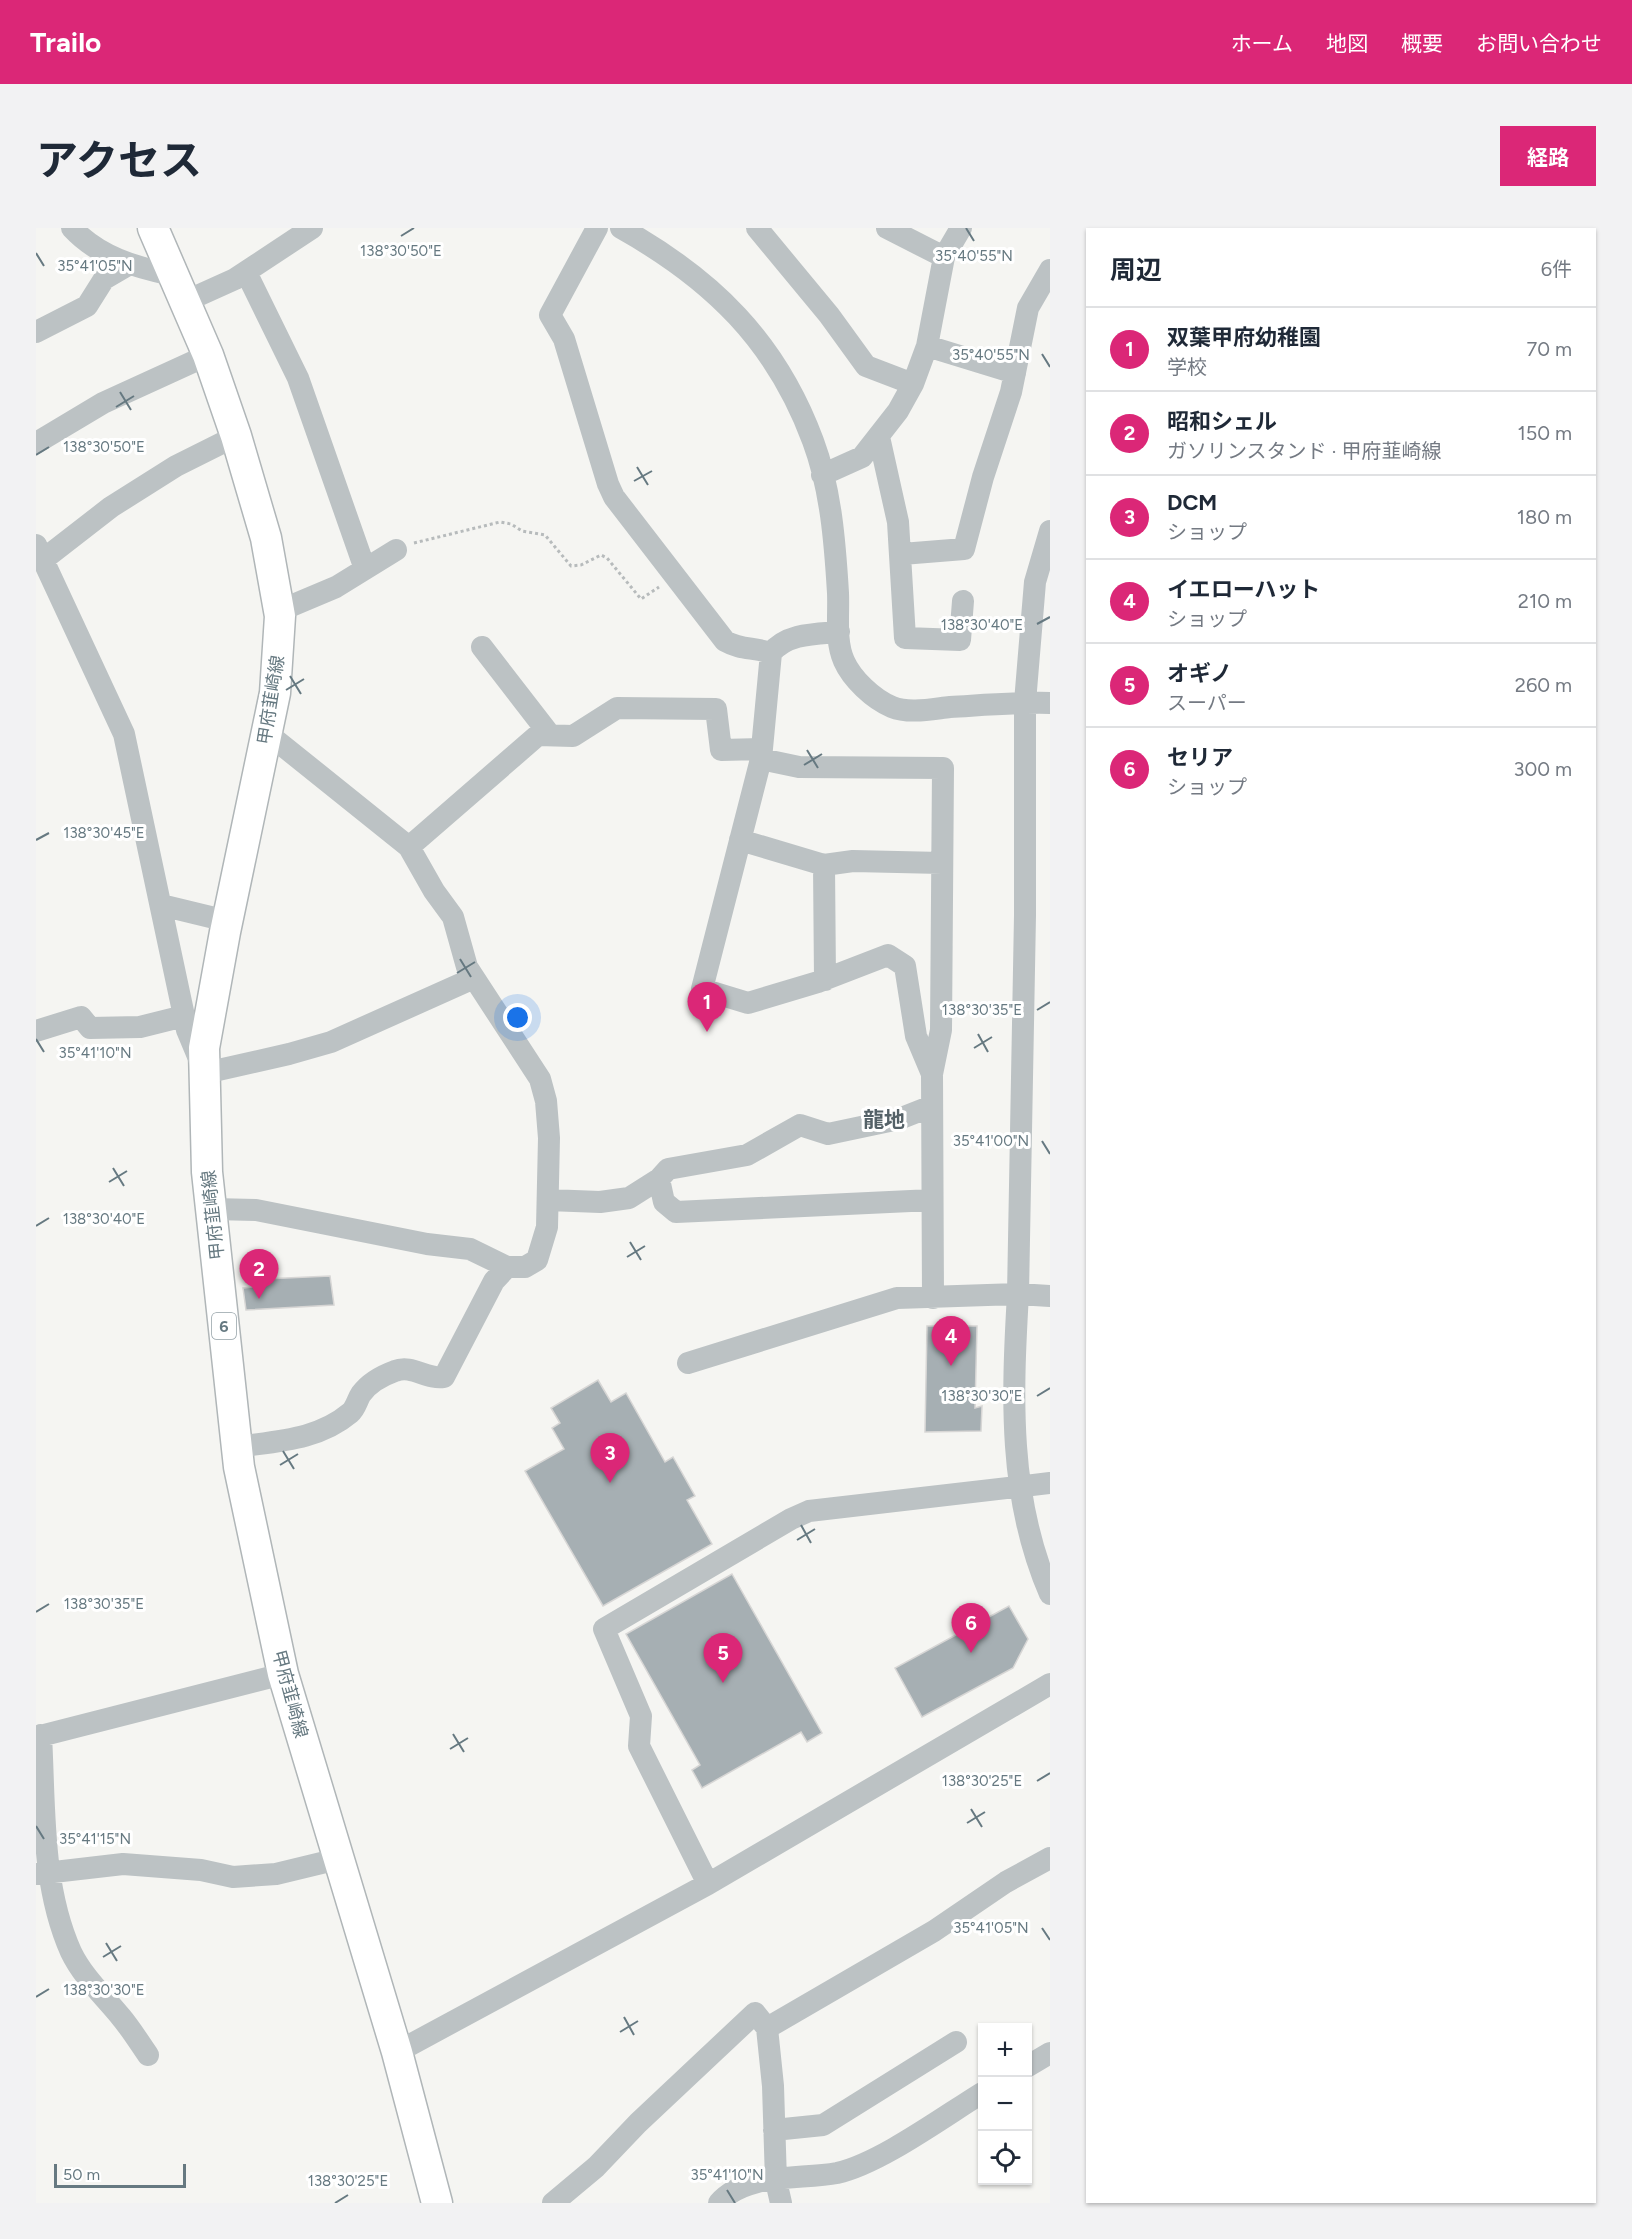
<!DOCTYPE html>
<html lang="ja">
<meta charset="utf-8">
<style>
:root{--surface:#fff;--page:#f2f2f3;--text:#1f2937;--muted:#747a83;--line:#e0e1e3;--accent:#db2777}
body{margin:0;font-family:Figtree,"Noto Sans JP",sans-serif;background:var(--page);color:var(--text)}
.controls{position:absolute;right:18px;bottom:18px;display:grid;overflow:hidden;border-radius:0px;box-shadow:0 2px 4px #0004}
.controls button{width:54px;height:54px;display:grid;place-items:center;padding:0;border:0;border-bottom:2px solid var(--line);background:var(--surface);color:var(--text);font:30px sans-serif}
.scale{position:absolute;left:18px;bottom:15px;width:132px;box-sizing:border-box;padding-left:6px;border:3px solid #667981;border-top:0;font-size:16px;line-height:21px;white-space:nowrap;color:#667981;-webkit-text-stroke:4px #fff;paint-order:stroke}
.you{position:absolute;left:482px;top:790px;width:21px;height:21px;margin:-15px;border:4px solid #fff;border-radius:50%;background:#1a73e8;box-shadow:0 0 0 9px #1a73e833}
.badge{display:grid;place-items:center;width:39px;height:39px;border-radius:50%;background:var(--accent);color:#fff;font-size:20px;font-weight:700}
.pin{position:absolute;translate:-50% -50px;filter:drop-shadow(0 2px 3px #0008)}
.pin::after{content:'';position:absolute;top:32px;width:21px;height:18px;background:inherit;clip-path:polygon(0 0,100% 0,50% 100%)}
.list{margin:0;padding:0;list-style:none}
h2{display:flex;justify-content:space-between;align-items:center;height:78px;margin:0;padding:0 24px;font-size:26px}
h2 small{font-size:20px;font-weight:400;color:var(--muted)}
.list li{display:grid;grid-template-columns:39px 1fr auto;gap:18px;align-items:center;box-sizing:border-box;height:84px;padding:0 24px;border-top:2px solid var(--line)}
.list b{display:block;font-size:22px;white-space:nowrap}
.list p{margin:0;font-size:20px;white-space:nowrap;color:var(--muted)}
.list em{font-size:20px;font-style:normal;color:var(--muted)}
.icon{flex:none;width:33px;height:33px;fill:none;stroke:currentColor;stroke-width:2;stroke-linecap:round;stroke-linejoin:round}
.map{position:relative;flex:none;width:1014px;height:1975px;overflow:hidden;border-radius:0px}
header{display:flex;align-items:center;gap:36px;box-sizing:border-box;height:84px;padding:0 30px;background:var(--accent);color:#fff}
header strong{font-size:28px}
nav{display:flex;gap:33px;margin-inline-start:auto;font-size:21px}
.intro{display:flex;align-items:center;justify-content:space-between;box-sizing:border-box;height:144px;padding:0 36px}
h1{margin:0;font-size:42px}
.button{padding:15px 27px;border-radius:0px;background:var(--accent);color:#fff;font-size:21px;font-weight:700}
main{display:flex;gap:36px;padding:0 36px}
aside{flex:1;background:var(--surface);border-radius:0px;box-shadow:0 2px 4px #0004}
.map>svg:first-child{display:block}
</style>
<header>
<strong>Trailo</strong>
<nav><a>ホーム</a><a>地図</a><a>概要</a><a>お問い合わせ</a></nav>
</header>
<div class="intro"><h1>アクセス</h1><a class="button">経路</a></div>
<main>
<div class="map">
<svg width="1014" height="1975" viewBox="0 0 1014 1975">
<rect width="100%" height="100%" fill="#f5f5f2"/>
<path fill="#a6afb3" stroke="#d7d6d5" stroke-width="1.5" d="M294,1048l4,29 -88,5 -3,-22 21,-2v-7z
M891,1098h50l-2,82 7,-2 -1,25 -56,1z
M562,1152l13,22 15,-9 39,69 8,-5 22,39 -8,4 25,44 -109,62 -78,-135 39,-22 -12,-21 8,-5 -9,-15z
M696,1346l90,159 -15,9 -6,-10 -99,56 -10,-18 8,-5 -74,-131z
M973,1378l19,33 -15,29 -91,49 -27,-49z"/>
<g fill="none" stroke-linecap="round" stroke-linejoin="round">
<g stroke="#b0b6b8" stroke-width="33">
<path id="major" d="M117,0l55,127 28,81 30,102 14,78 -5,77 -50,239 -21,116 3,124 32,295 44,207 114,378 40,151"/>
</g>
<path stroke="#b7bbbc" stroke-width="3" stroke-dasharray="3 3" stroke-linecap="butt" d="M378,315l86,-21 11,2 11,7 23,4 26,31 10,-1 20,-10 6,3 34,41 18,-12"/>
<path stroke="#bcc2c4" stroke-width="22" d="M36,0c27,29 63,39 100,47
M561,0l-47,87 14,24 44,145 6,13 111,144c16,9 28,6 46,12
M585,0c91,51 155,113 192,213 18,48 22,102 25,152 1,22 -3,48 6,68 8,18 29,38 48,46 17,7 40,2 58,0 34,-2 67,-5 100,-4
M721,0l72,87 37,51 47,18
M851,0l57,29
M210,44l52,106 67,191
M148,74l51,-23 77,-51
M0,104l51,-26 17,-27 24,-14
M891,118l88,27
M843,209l19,85 7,116 55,2 3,-39
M0,215l67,-40 105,-48
M786,247l40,-18 36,-46 15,-27 14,-38 17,-89 17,-29
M1014,303l-15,51 -10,120v213l-7,379c-6,103 -10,203 32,300
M0,317l88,189 63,296 18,43 84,-19 42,-12 143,-64
M866,326l62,-5 19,-72 28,-85 17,-84 22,-38
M8,331l67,-52 65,-41 60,-30
M243,383l57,-24 60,-37
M803,404c-23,2 -52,1 -68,21l-10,106 -59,230 46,14 70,-21 70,-27 17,11 11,70 16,38
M446,419l68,88
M725,531l38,8 144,1 -2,262 -9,44 1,224
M704,612l84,25
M373,619l129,-112 35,1 44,-28 99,1 5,41 41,-1
M125,677l66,16
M789,752l-1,-115 29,-4 89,2
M0,803l45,-14 9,11 50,-1 44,-11
M896,878l-33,13 -71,15 -28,-9 -53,30 -79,14 -9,10 5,23 12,10 256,-12
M512,972l52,2 29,-4 30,-19
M176,981l44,1 171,34 43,5 37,18
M652,1135l209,-65 121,-4 32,2
M201,1219c40,-6 81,-7 113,-34 6,-5 7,-13 11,-19 8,-11 23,-19 34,-23 17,-7 32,9 49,6l50,-96 13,-14h18l12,-7 10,-33 2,-89 -3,-37 -6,-22 -73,-112 -14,-50 -19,-26 -25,-44 -142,-114
M5,1507c4,72 0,150 30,217 12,25 33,44 50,65 10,12 18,25 27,38
M0,1509l247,-63
M0,1646l87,-10 78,6 32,7 43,-3 62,-15
M672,1656l-69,-138 2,-30 -37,-87 187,-110 18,-8 241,-28
M361,1824l311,-168 342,-200
M992,1838l22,-13
M738,1902l49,-5 133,-83
M517,1975l43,-36 42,-44 117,-110 12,15
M683,1975c27,-31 81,-23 118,-30 42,-9 106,-56 145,-80
M745,1975l-5,-22 -3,-95 -6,-58 167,-97 72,-49 44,-24"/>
<use href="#major" stroke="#fff" stroke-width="30"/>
</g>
<path fill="none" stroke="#667981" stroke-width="2" d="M930,0l8,13M365,8l13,-8M0,25l8,13M1006,126l8,13M84,164l11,18M80,179l18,-11M0,227l13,-8M601,239l11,18M598,253l18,-10M1001,396l13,-7M254,448l11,18M250,462l18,-11M771,522l11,18M768,537l18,-11M0,612l13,-7M424,731l11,18M421,745l18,-11M1001,782l13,-8M942,806l10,18M0,811l8,13M938,820l18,-11M1006,913l8,13M77,940l11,18M73,954l18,-11M0,998l13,-8M594,1014l11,18M591,1029l18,-11M1001,1168l13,-8M247,1223l11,18M244,1237l18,-11M765,1297l10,18M761,1312l18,-11M0,1384l13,-8M417,1506l11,18M414,1521l18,-11M1001,1553l13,-8M935,1581l11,18M931,1595l18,-11M0,1598l8,13M1006,1700l8,12M70,1715l11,18M67,1729l18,-11M0,1769l13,-8M588,1789l10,18M584,1804l18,-11M691,1962l8,13M299,1975l13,-8"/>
<g text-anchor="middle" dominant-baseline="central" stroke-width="6" stroke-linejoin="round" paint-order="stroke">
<rect fill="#fff" stroke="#94a1a7" stroke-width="1.5" x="176" y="1085" width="24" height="26" rx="4.5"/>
<g font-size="16" font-weight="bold" fill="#667981">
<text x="188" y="1098">6</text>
</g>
<g font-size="18" fill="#667981" stroke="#fff">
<text transform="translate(235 472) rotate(-81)">甲府韮崎線</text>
<text transform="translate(177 987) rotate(-96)">甲府韮崎線</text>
<text transform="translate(254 1466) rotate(75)">甲府韮崎線</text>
</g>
<g font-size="21" font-weight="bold" fill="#546167" stroke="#fff">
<text x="848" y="891">龍地</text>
</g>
</g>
<g font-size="15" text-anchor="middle" fill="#667981" stroke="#fff" stroke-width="6" stroke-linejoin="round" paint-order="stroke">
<text x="365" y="28">138°30'50"E</text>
<text x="938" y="33">35°40'55"N</text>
<text x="59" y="43">35°41'05"N</text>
<text x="955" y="132">35°40'55"N</text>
<text x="68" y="224">138°30'50"E</text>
<text x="946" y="402">138°30'40"E</text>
<text x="68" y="610">138°30'45"E</text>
<text x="946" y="787">138°30'35"E</text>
<text x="59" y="830">35°41'10"N</text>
<text x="955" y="918">35°41'00"N</text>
<text x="68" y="996">138°30'40"E</text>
<text x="946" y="1173">138°30'30"E</text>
<text x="68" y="1381">138°30'35"E</text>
<text x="946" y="1558">138°30'25"E</text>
<text x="59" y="1616">35°41'15"N</text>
<text x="955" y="1705">35°41'05"N</text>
<text x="68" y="1767">138°30'30"E</text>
<text x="691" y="1952">35°41'10"N</text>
<text x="312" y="1958">138°30'25"E</text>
</g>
</svg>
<div class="controls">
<button>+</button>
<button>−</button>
<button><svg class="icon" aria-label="locate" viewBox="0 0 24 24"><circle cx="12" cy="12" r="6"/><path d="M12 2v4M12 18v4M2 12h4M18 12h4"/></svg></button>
</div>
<div class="scale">50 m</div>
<div class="you"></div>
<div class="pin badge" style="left:671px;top:804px">1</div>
<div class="pin badge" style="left:223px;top:1071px">2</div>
<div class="pin badge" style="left:574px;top:1255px">3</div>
<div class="pin badge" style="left:915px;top:1138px">4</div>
<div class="pin badge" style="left:687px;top:1455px">5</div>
<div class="pin badge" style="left:935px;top:1425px">6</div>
</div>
<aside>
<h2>周辺<small>6件</small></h2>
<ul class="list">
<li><span class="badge">1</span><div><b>双葉甲府幼稚園</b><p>学校</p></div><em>70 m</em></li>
<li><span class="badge">2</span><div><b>昭和シェル</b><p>ガソリンスタンド · 甲府韮崎線</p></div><em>150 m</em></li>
<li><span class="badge">3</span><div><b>DCM</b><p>ショップ</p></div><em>180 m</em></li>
<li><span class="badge">4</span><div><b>イエローハット</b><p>ショップ</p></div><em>210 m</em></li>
<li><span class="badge">5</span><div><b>オギノ</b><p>スーパー</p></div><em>260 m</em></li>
<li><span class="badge">6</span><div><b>セリア</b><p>ショップ</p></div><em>300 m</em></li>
</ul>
</aside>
</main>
